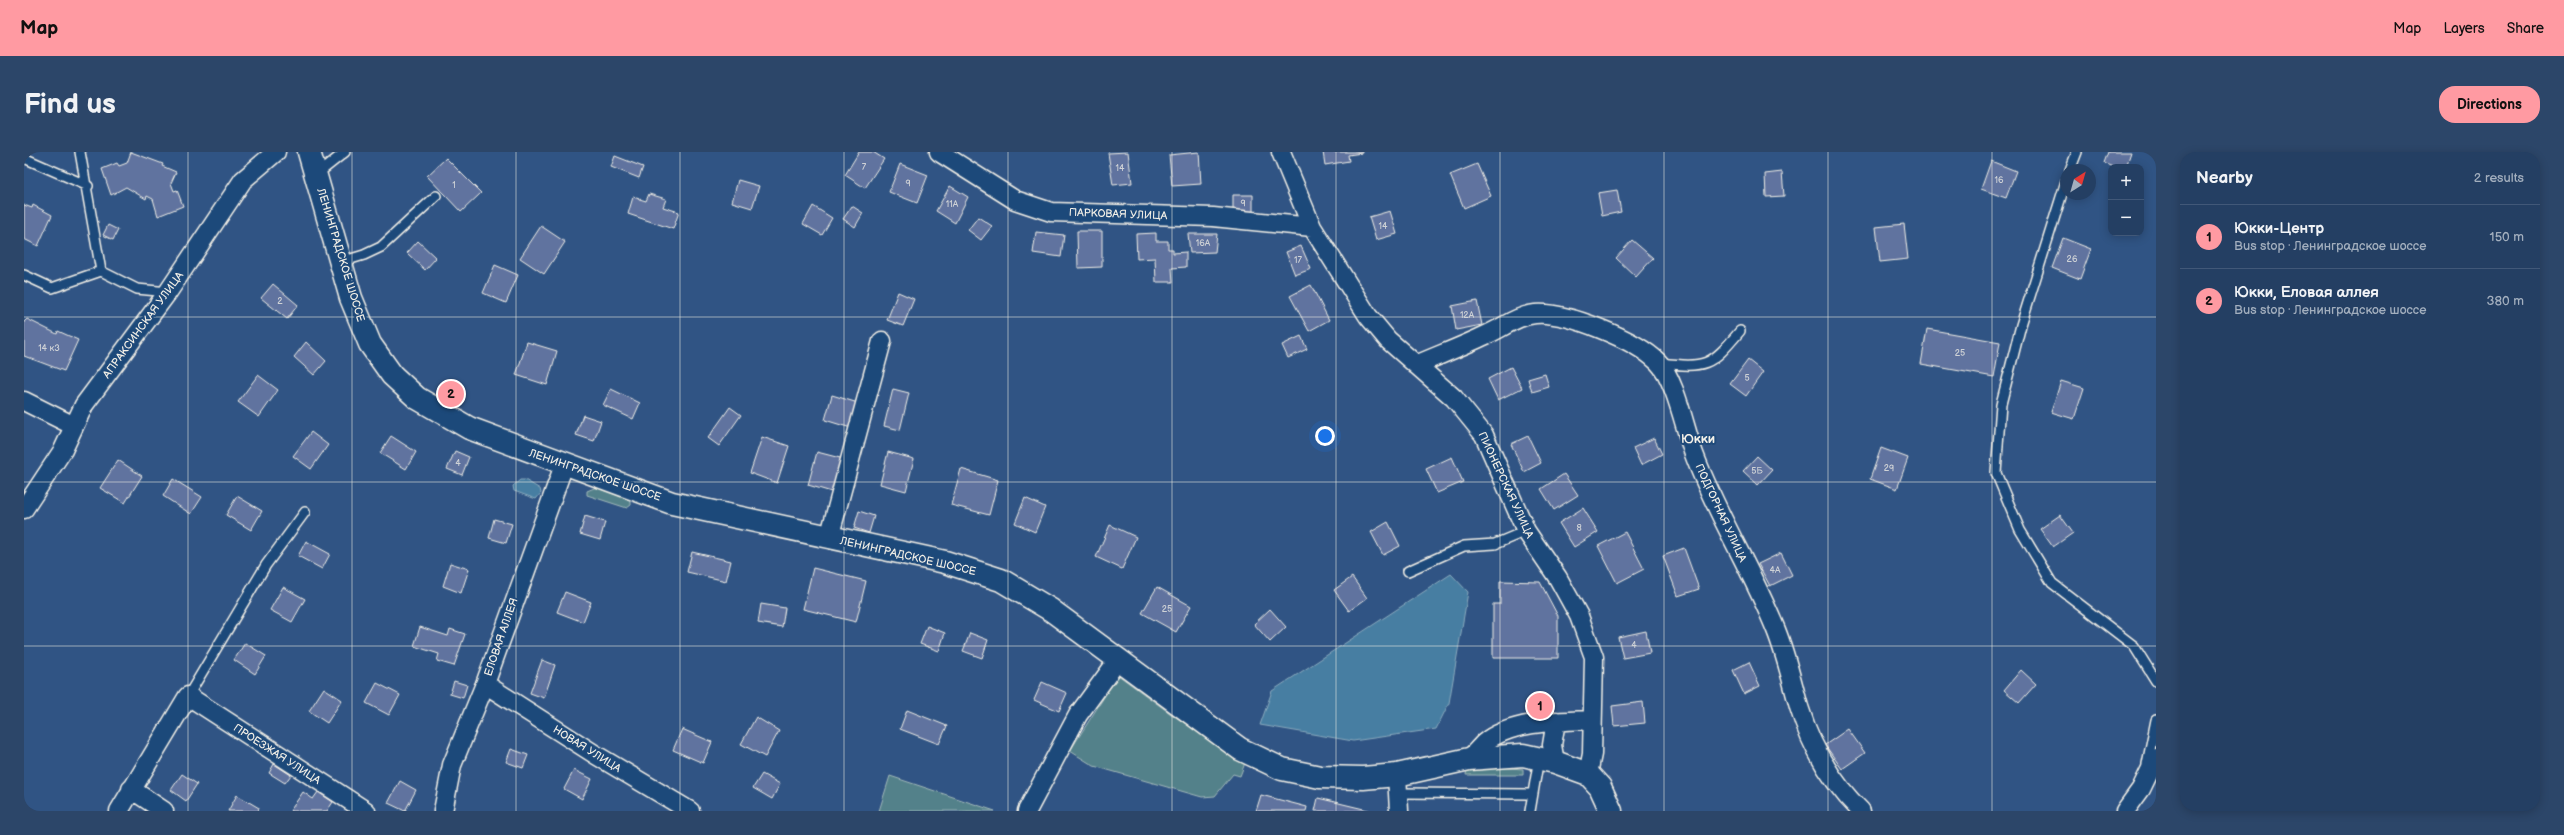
<!DOCTYPE html>
<meta charset="utf-8">
<style>
:root{--surface:#243f63;--page:#2c4669;--text:#f1f3f6;--muted:#a3afbe;--line:#415878;--accent:#ff9aa2}
body{margin:0;font-family:"Balsamiq Sans",sans-serif;background:var(--page);color:var(--text)}
.controls{position:absolute;right:12px;top:12px;display:grid;overflow:hidden;border-radius:8px;box-shadow:0 2px 10px #0003}
.controls button{width:36px;height:36px;display:grid;place-items:center;padding:0;border:0;border-bottom:1px solid var(--line);background:var(--surface);color:var(--text);font:20px sans-serif}
.compass{position:absolute;left:2036px;top:12px;width:36px;height:36px;border-radius:50%;background:var(--surface);box-shadow:0 2px 10px #0003;rotate:37deg}
.you{position:absolute;left:1301px;top:284px;width:14px;height:14px;margin:-10px;border:3px solid #fff;border-radius:50%;background:#1a73e8;box-shadow:0 0 0 6px #1a73e833}
.badge{display:grid;place-items:center;width:26px;height:26px;border-radius:50%;background:var(--accent);color:#111;font-size:13px;font-weight:700}
.pin{position:absolute;translate:-50% -50%;border:2px solid #fff;box-shadow:0 1px 4px #0006}
.list{margin:0;padding:0;list-style:none}
h2{display:flex;justify-content:space-between;align-items:center;height:52px;margin:0;padding:0 16px;font-size:17px}
h2 small{font-size:13px;font-weight:400;color:var(--muted)}
.list li{display:grid;grid-template-columns:26px 1fr auto;gap:12px;align-items:center;box-sizing:border-box;height:64px;padding:0 16px;border-top:1px solid var(--line)}
.list b{display:block;font-size:15px;white-space:nowrap}
.list p{margin:0;font-size:13px;white-space:nowrap;color:var(--muted)}
.list em{font-size:13px;font-style:normal;color:var(--muted)}
.map{position:relative;flex:none;width:2132px;height:659px;overflow:hidden;border-radius:16px}
header{display:flex;align-items:center;gap:24px;box-sizing:border-box;height:56px;padding:0 20px;background:var(--accent);color:#111}
header strong{font-size:19px}
nav{display:flex;gap:22px;margin-inline-start:auto;font-size:14px}
.intro{display:flex;align-items:center;justify-content:space-between;box-sizing:border-box;height:96px;padding:0 24px}
h1{margin:0;font-size:28px}
.button{padding:10px 18px;border-radius:16px;background:var(--accent);color:#111;font-size:14px;font-weight:700}
main{display:flex;gap:24px;padding:0 24px}
aside{flex:1;background:var(--surface);border-radius:16px;box-shadow:0 2px 10px #0003}
.map>svg:first-child{display:block}
</style>
<header>
<strong>Map</strong>
<nav><a>Map</a><a>Layers</a><a>Share</a></nav>
</header>
<div class="intro"><h1>Find us</h1><a class="button">Directions</a></div>
<main>
<div class="map">
<svg width="2132" height="659" viewBox="0 0 2132 659">
<rect width="100%" height="100%" fill="#305484"/>
<filter id="ink" filterUnits="userSpaceOnUse"><feTurbulence type="fractalNoise" baseFrequency=".025" numOctaves="2"/><feDisplacementMap in="SourceGraphic" scale="8" xChannelSelector="R" yChannelSelector="G"/><feConvolveMatrix kernelMatrix="1 2 1 2 8 2 1 2 1" color-interpolation-filters="sRGB"/></filter>
<g filter="url(#ink)">
<path fill="#52818a" stroke="#a3b9b9" d="M575,334l32,16v3l-4,3 -40,-13v-4z
M1094,523l53,39 74,49 -5,13 -7,-2 -18,22 -13,1 -108,-31 -24,-15z
M1472,615l27,2v6h-57l1,-7z
M866,624l105,35h-116z"/>
<path fill="#467ea2" stroke="#8cacbe" d="M496,328h5l15,9 1,4 -5,6 -22,-8 -1,-5z
M1427,422l17,18 -19,111 -13,26 -83,12 -93,-16 12,-34z"/>
<path fill="#60739f" stroke="#f4f1e8" d="M107,0l32,12 -1,2 14,6 -5,11 3,8 3,-1 6,16 -25,10 -5,-17 -6,-3 -1,3 -20,-12 -15,8 -9,-26 15,-6 2,3 8,-3z
M835,0h14l11,7 -19,29 -20,-13z
M1104,0l4,31 -19,2 -5,-32z
M1175,0l2,32 -29,2 -3,-31z
M1299,0h39v1l-14,2 1,6 -24,4z
M2084,0h23l-5,15h-12l-10,-4z
M591,4l28,11 -4,11 -28,-11z
M422,6l35,35 -20,19 -34,-36z
M1967,9l25,10 -10,27 -25,-9z
M876,12l28,11 -11,28 -28,-11z
M1453,12l14,32 -27,12 -14,-33z
M1758,20l2,24 -18,1 -1,-23z
M714,28l21,6 -7,22 -20,-6z
M926,34l18,11 -13,26 -19,-12z
M1593,38l4,22 -19,4 -4,-23z
M625,42l17,5 -3,8 16,5 -6,17 -45,-15 5,-17 13,4z
M1209,43h20v17l-20,-1z
M0,53l8,3 1,-3 19,10 -14,31 -14,-7z
M789,54l19,12 -10,17 -19,-11z
M828,54l11,7 -8,14 -12,-8z
M1366,59l7,23 -21,6 -7,-23z
M954,65l14,9 -11,14 -13,-10z
M1880,72l4,35 -28,3 -4,-35z
M84,73l10,5 -5,10 -10,-5z
M517,74l24,16 -21,32 -24,-16z
M1053,79h25v36l-24,1z
M1012,80l28,3 -3,22 -28,-4z
M1132,81v8h12v8h5v4l13,-1v15l-14,1 1,14h-17l-1,-24 -18,1 -1,-25z
M1164,82h29l-2,18 -25,1z
M2039,86l28,11 -11,30 -28,-11z
M1608,88l21,18 -17,19 -20,-19z
M394,89l18,17 -11,12 -18,-17z
M1277,94l10,23 -16,6 -9,-23z
M471,113l23,10 -12,28 -23,-10z
M249,132l25,21 -11,14 -26,-21z
M1287,133l18,35 -20,11 -19,-35z
M874,140l16,7 -11,27 -16,-6z
M1453,149l5,24 -26,5 -4,-24z
M3,167l30,15 1,-3 20,9 -14,31 -40,-15v-34z
M1903,177l73,13 -6,35 -73,-13z
M1277,184l6,13 -19,9 -6,-13z
M282,190l20,19 -12,14 -20,-18z
M503,190l30,9 -10,34 -31,-10z
M1724,208l15,12 -17,24 -16,-12z
M1487,215l11,21 -24,12 -10,-21z
M1521,222l4,13 -17,5 -4,-13z
M234,223l20,15 -19,27 -21,-15z
M2037,229l23,7 -10,31 -23,-7z
M587,237l29,14 -7,16 -30,-14z
M869,237l16,4 -9,37 -16,-4z
M808,243l26,8 -7,25 -26,-8z
M706,255l11,8 -22,31 -11,-8z
M559,263l18,6 -7,20 -18,-6z
M287,280l17,13 -17,24 -18,-13z
M367,284l25,16 -10,17 -26,-16z
M1504,284l13,27 -17,9 -13,-28z
M738,285l27,9 -12,37 -27,-10z
M1630,286l8,16 -21,11 -8,-17z
M1857,296l27,10 -11,31 -27,-10z
M431,299l14,6 -7,18 -15,-6z
M793,300l27,7 -9,34 -27,-8z
M864,300l26,7 -8,32 -26,-7z
M1733,304l15,14 -14,15 -15,-14z
M1428,305l11,25 -26,11 -11,-24z
M94,308l24,16 -17,27 -25,-15z
M937,317l37,11 -9,35 -38,-10z
M1540,322l14,21 -24,15 -13,-21z
M149,327l29,18 -11,17 -28,-18z
M213,344l25,15 -11,19 -25,-15z
M1001,346l20,9 -10,25 -20,-9z
M1559,356l15,24 -24,15 -15,-24z
M835,359l15,5 -5,17 -15,-5z
M2036,363l13,18 -20,14 -13,-18z
M561,364l20,6 -5,18 -20,-6z
M470,367l18,5 -6,19 -17,-5z
M1364,370l12,24 -17,9 -12,-23z
M1086,373l26,12 -14,32 -26,-12z
M1601,380l19,37 -27,14 -19,-37z
M282,389l24,13 -8,15 -24,-13z
M1660,396l15,41 -21,7 -15,-40z
M668,400l39,9 -5,20 -39,-9z
M1757,401l11,22 -22,11 -12,-22z
M426,411l19,6 -8,24 -18,-7z
M789,416l53,13 -10,41 -53,-13z
M1328,425l15,21 -18,13 -15,-21z
M1476,429l40,1 18,34v42h-65v-54h7z
M259,435l22,12 -13,23 -22,-12z
M1133,435l34,19 -15,26 -34,-19z
M541,440l26,10 -8,20 -26,-10z
M737,452l24,4 -3,19 -24,-4z
M1246,457l16,18 -16,15 -16,-18z
M903,474l18,7 -6,18 -19,-7z
M396,475l28,9 2,-7 15,5 -11,32 -17,-5 2,-7 -25,-8z
M1622,479l4,22 -27,5 -5,-21z
M946,481l18,7 -6,18 -19,-7z
M221,491l21,13 -11,18 -21,-14z
M518,508l13,5 -11,33 -14,-5z
M1725,510l11,24 -16,8 -11,-24z
M1997,518l15,14 -17,19 -15,-13z
M430,529l13,4 -4,13 -13,-4z
M1018,530l25,11 -8,18 -25,-11z
M353,531l23,12 -11,20 -23,-12z
M300,536l18,12 -15,23 -18,-12z
M1619,550l2,21 -31,3 -2,-20z
M883,558l40,16 -8,18 -39,-15z
M732,565l23,14 -14,26 -24,-13z
M658,577l30,13 -9,21 -30,-13z
M1824,577l17,24 -23,16 -17,-24z
M487,597l17,6 -5,13 -17,-6z
M250,612l17,11 -6,8 -16,-10z
M550,618l18,9 -10,20 -18,-10z
M158,622l15,10 -11,17 -15,-11z
M738,622l18,10 -8,15 -19,-11z
M376,629l16,9 -11,21 -17,-8z
M279,640l10,7 5,-7 15,10 -6,9h-37z
M213,643l22,13 -1,3h-30z
M1237,643l46,12 -1,4h-50z
M1294,646l54,13h-57z"/>
<g fill="none" stroke-linecap="round" stroke-linejoin="round">
<g stroke="#f4f1e8" stroke-width="12">
<path id="lane" d="M56,0l21,119
M0,6l64,28
M2046,18l7,-18
M292,23l29,-23
M2042,29l-45,144 -20,79 -5,69 24,57 32,53 82,63 22,35
M317,110l23,-7 17,-8 55,-51
M0,123l28,13 49,-17 36,18 31,3
M1636,211c46,5 50,4 80,-32
M1384,419l56,-25 31,-2 31,-13
M164,544l78,-131 39,-53
M2123,612l9,-44
M1375,641l134,1
M1506,659l9,-53"/>
</g>
<g stroke="#f4f1e8" stroke-width="21">
<path id="street" d="M915,0l76,48 36,12 162,5 99,10
M1257,0l31,75 56,89 20,24 66,58 30,37 42,96 32,47 21,38 15,41 -2,97 -4,20
M1392,213c23,-10 47,-19 70,-30 17,-7 30,-19 49,-21 31,-3 101,26 123,48 17,16 27,68 36,92 22,60 58,116 82,176 10,25 16,52 23,77 12,39 33,76 62,104
M0,249l50,25
M0,357l39,-59 21,-45 84,-113 75,-112 33,-28
M805,386l53,-197
M461,532l111,71 94,56
M1445,607c5,-5 10,-11 15,-16 26,-22 76,-22 108,-23
M1531,610l-3,-17 4,-24
M1373,623l2,36
M107,637l33,22
M95,659l69,-115 178,115
M419,659l9,-46 33,-81 79,-219
M1003,659l51,-96 40,-55
M2101,659l16,-22 15,-31"/>
</g>
<g stroke="#f4f1e8" stroke-width="25">
<path id="secondary" d="M285,0l42,146 19,46 22,31 25,23 52,30 203,75 273,59 56,18 50,30 189,139 42,20 38,8 43,1 34,-3 72,-16 54,-4 32,7 33,12 12,13 11,24"/>
</g>
<use href="#lane" stroke="#1f4a7a" stroke-width="9"/>
<use href="#street" stroke="#1f4a7a" stroke-width="18"/>
<use href="#secondary" stroke="#1f4a7a" stroke-width="22"/>
</g>
</g>
<path fill="none" stroke="#f4f1e8" stroke-width="1" stroke-opacity="0.55" d="M164,0v659M328,0v659M492,0v659M656,0v659M820,0v659M984,0v659M1148,0v659M1312,0v659M1476,0v659M1640,0v659M1804,0v659M1968,0v659M0,165h2132M0,330h2132M0,494h2132"/>
<g text-anchor="middle" dominant-baseline="central" stroke-width="4" stroke-linejoin="round" paint-order="stroke">
<g font-size="9" fill="#cfd2d6">
<text x="840" y="15">7</text>
<text x="1096" y="16">14</text>
<text x="1975" y="28">16</text>
<text x="884" y="31">9</text>
<text x="430" y="33">1</text>
<text x="1219" y="51">9</text>
<text x="928" y="52">11А</text>
<text x="1359" y="74">14</text>
<text x="1179" y="91">16А</text>
<text x="2048" y="107">26</text>
<text x="1274" y="108">17</text>
<text x="256" y="149">2</text>
<text x="1443" y="163">12А</text>
<text x="25" y="196">14 к3</text>
<text x="1936" y="201">25</text>
<text x="1723" y="226">5</text>
<text x="434" y="311">4</text>
<text x="1865" y="316">29</text>
<text x="1733" y="319">5Б</text>
<text x="1555" y="376">8</text>
<text x="1751" y="418">4А</text>
<text x="1143" y="457">25</text>
<text x="1610" y="493">4</text>
</g>
<g font-size="11" fill="#f4f1e8" stroke="#1f4a7a">
<text transform="translate(1094 62) rotate(2)">ПАРКОВАЯ УЛИЦА</text>
<text transform="translate(317 103) rotate(73)">ЛЕНИНГРАДСКОЕ ШОССЕ</text>
<text transform="translate(119 173) rotate(-54)">АПРАКСИНСКАЯ УЛИЦА</text>
<text transform="translate(571 323) rotate(19)">ЛЕНИНГРАДСКОЕ ШОССЕ</text>
<text transform="translate(1482 333) rotate(65)">ПИОНЕРСКАЯ УЛИЦА</text>
<text transform="translate(1697 361) rotate(65)">ПОДГОРНАЯ УЛИЦА</text>
<text transform="translate(884 404) rotate(13)">ЛЕНИНГРАДСКОЕ ШОССЕ</text>
<text transform="translate(477 485) rotate(-71)">ЕЛОВАЯ АЛЛЕЯ</text>
<text transform="translate(563 597) rotate(32)">НОВАЯ УЛИЦА</text>
<text transform="translate(253 602) rotate(33)">ПРОЕЗЖАЯ УЛИЦА</text>
</g>
<g font-size="13" font-weight="bold" fill="#f4f1e8" stroke="#1f4a7a">
<text x="1674" y="287">Юкки</text>
</g>
</g>
</svg>
<div class="controls">
<button>+</button>
<button>−</button>
</div>
<svg class="compass" viewBox="-18 -18 36 36"><path d="M0-13l5 13h-10z" fill="#e53935"/><path d="M0 13l5-13h-10z" fill="#a3afbe"/></svg>
<div class="you"></div>
<div class="pin badge" style="left:1516px;top:554px">1</div>
<div class="pin badge" style="left:427px;top:242px">2</div>
</div>
<aside>
<h2>Nearby<small>2 results</small></h2>
<ul class="list">
<li><span class="badge">1</span><div><b>Юкки-Центр</b><p>Bus stop · Ленинградское шоссе</p></div><em>150 m</em></li>
<li><span class="badge">2</span><div><b>Юкки, Еловая аллея</b><p>Bus stop · Ленинградское шоссе</p></div><em>380 m</em></li>
</ul>
</aside>
</main>
